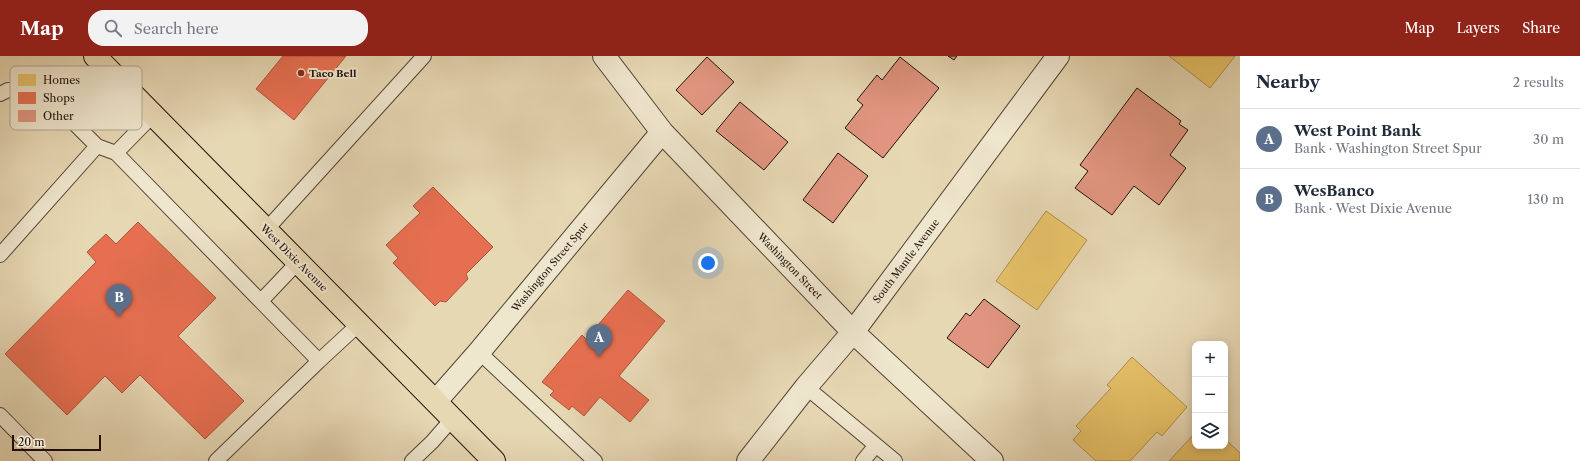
<!DOCTYPE html>
<meta charset="utf-8">
<style>
:root{--surface:#fff;--page:#f2f2f3;--text:#1f2937;--muted:#747a83;--line:#e0e1e3;--accent:#8f2418}
body{margin:0;font-family:"Libre Caslon Text",serif;background:var(--page);color:var(--text)}
.controls{position:absolute;right:12px;bottom:12px;display:grid;overflow:hidden;border-radius:8px;box-shadow:0 2px 10px #0003}
.controls button{width:36px;height:36px;display:grid;place-items:center;padding:0;border:0;border-bottom:1px solid var(--line);background:var(--surface);color:var(--text);font:20px sans-serif}
.scale{position:absolute;left:12px;bottom:10px;width:89px;box-sizing:border-box;padding-left:4px;border:2px solid #22120b;border-top:0;font-size:11px;line-height:14px;white-space:nowrap;color:#22120b;-webkit-text-stroke:3px #efe6ce;paint-order:stroke}
.you{position:absolute;left:708px;top:207px;width:14px;height:14px;margin:-10px;border:3px solid #fff;border-radius:50%;background:#1a73e8;box-shadow:0 0 0 6px #1a73e833}
.badge{display:grid;place-items:center;width:26px;height:26px;border-radius:50%;background:var(--accent);color:#fff;font-size:13px;font-weight:700}
.pin{position:absolute;translate:-50% -33px;filter:drop-shadow(0 1px 2px #0008)}
.pin::after{content:'';position:absolute;top:21px;width:14px;height:12px;background:inherit;clip-path:polygon(0 0,100% 0,50% 100%)}
.list{margin:0;padding:0;list-style:none}
h2{display:flex;justify-content:space-between;align-items:center;height:52px;margin:0;padding:0 16px;font-size:17px}
h2 small{font-size:13px;font-weight:400;color:var(--muted)}
.list li{display:grid;grid-template-columns:26px 1fr auto;gap:12px;align-items:center;box-sizing:border-box;height:60px;padding:0 16px;border-top:1px solid var(--line)}
.list b{display:block;font-size:15px;white-space:nowrap}
.list p{margin:0;font-size:13px;white-space:nowrap;color:var(--muted)}
.list em{font-size:13px;font-style:normal;color:var(--muted)}
.icon{flex:none;width:22px;height:22px;fill:none;stroke:currentColor;stroke-width:2;stroke-linecap:round;stroke-linejoin:round}
.map{position:relative;flex:none;width:1240px;height:405px;overflow:hidden}
header{display:flex;align-items:center;gap:24px;box-sizing:border-box;height:56px;padding:0 20px;background:var(--accent);color:#fff}
header strong{font-size:19px}
nav{display:flex;gap:22px;margin-inline-start:auto;font-size:14px}
.search{width:280px;height:36px;background:var(--page);display:flex;align-items:center;gap:10px;box-sizing:border-box;padding:0 14px;border-radius:16px;color:var(--muted);font-size:15px}
main{display:flex}
aside{flex:1;background:var(--surface)}
.map>svg:first-child{display:block}
</style>
<header>
<strong>Map</strong>
<div class="search"><svg class="icon" aria-label="search" viewBox="0 0 24 24"><circle cx="10" cy="10" r="6"/><path d="M15 15l6 6"/></svg>Search here</div>
<nav><a>Map</a><a>Layers</a><a>Share</a></nav>
</header>
<main>
<div class="map">
<svg width="1240" height="405" viewBox="0 0 1240 405">
<rect width="100%" height="100%" fill="#e7d8b4"/>
<filter id="stains"><feTurbulence type="fractalNoise" baseFrequency=".005" numOctaves="4"/><feColorMatrix values="0 0 0 0 .2 0 0 0 0 .09 0 0 0 0 .02 0 0 0 .5 -.17"/></filter>
<radialGradient id="worn" r=".72"><stop offset=".6" stop-color="#630" stop-opacity="0"/><stop offset="1" stop-color="#630" stop-opacity=".3"/></radialGradient>
<path fill="#e9c46a" stroke="#ad8f4e" d="M1169,0h66l-25,32z
M1046,155l41,29 -50,70 -41,-29z
M1132,301l55,50 -25,29 -5,-4 -27,29h-34l-23,-21 8,-9 -5,-5 35,-38 -4,-3z
M1195,377v13h30v-7l15,14v8h-71z"/>
<path fill="#e76f51" stroke="#ac533c" d="M283,0h63l-52,64 -38,-31z
M433,131l60,60 -27,27 2,5 -22,23 -6,-1 -5,5 -42,-43 5,-5 -12,-13 34,-32 -7,-7z
M138,166l78,76 -38,38 66,65 -39,38 -65,-64 -18,18 -17,-17 -38,39 -62,-61 91,-92 -9,-10 19,-18 10,10z
M628,234l37,31 -46,55 30,24 -19,22 -30,-25 -16,19 -12,-10 -3,4 -19,-15 4,-4 -12,-9 40,-47 4,4z"/>
<path fill="#e19580" stroke="#22120b" d="M948,0h9l-3,4z
M707,1l27,25 -32,33 -26,-25z
M900,1l39,31 -56,70 -38,-30 18,-23 -6,-5 20,-25 5,5z
M1137,32l44,33 -2,3 9,6 -18,25 16,13 -27,37 -25,-19 -22,29 -37,-27 13,-17 -8,-6z
M740,46l48,40 -24,28 -48,-39z
M838,97l30,23 -35,47 -30,-23z
M984,243l36,27 -32,42 -41,-30 19,-25 4,3z"/>
<g fill="none" stroke-linecap="round" stroke-linejoin="round">
<g stroke="#534435" stroke-width="16">
<path id="lane" d="M0,38l8,-4h33l56,56 19,7 203,208 -103,100
M116,97l37,-38
M266,174l158,-174
M0,199l97,-109
M261,245l37,-39
M479,296l116,109
M319,305l40,-37
M806,331l89,74
M0,359l45,46
M412,405l20,-19 21,-24
M863,405l13,-16"/>
</g>
<g stroke="#534435" stroke-width="24">
<path id="street" d="M604,0l58,76 191,200 139,129
M436,345l43,-49 183,-220
M748,405l58,-74 47,-55 205,-276"/>
</g>
<g stroke="#22120b" stroke-width="24">
<path id="primary" d="M95,0l399,405"/>
</g>
<use href="#lane" stroke="#efe6ce" stroke-width="14"/>
<use href="#street" stroke="#efe6ce" stroke-width="22"/>
<use href="#primary" stroke="#e7d8b4" stroke-width="22"/>
</g>
<circle fill="#8f2418" stroke="#efe6ce" stroke-width="1.5" cx="301" cy="17" r="4"/>
<g text-anchor="middle" dominant-baseline="central" stroke-width="4" stroke-linejoin="round" paint-order="stroke">
<g font-size="10" font-weight="bold" fill="#22120b" stroke="#efe6ce" text-anchor="start">
<text x="309" y="17">Taco Bell</text>
</g>
<g font-size="10" fill="#22120b" stroke="#efe6ce">
<text transform="translate(294 202) rotate(45)">West Dixie Avenue</text>
<text transform="translate(906 205) rotate(-53)">South Mantle Avenue</text>
<text transform="translate(790 210) rotate(46)">Washington Street</text>
<text transform="translate(550 211) rotate(-50)">Washington Street Spur</text>
</g>
</g>
<rect x="10" y="10" width="132" height="64" rx="6" fill="#efe6ce" stroke="#b2a694" stroke-width="1"/>
<rect x="18" y="18" width="18" height="12" fill="#e9c46a"/>
<rect x="18" y="36" width="18" height="12" fill="#e76f51"/>
<rect x="18" y="54" width="18" height="12" fill="#e19580"/>
<g font-size="11" fill="#22120b">
<text x="43" y="28">Homes</text>
<text x="43" y="46">Shops</text>
<text x="43" y="64">Other</text>
</g>
<rect width="100%" height="100%" filter="url(#stains)"/>
<rect width="100%" height="100%" fill="url(#worn)"/>
</svg>
<div class="controls">
<button>+</button>
<button>−</button>
<button><svg class="icon" aria-label="layers" viewBox="0 0 24 24"><path d="M12 4l9 5-9 5-9-5zM3 14l9 5 9-5"/></svg></button>
</div>
<div class="scale">20 m</div>
<div class="you"></div>
<div class="pin badge" style="left:599px;top:301px;background:#5c6f8a">A</div>
<div class="pin badge" style="left:119px;top:261px;background:#5c6f8a">B</div>
</div>
<aside>
<h2>Nearby<small>2 results</small></h2>
<ul class="list">
<li><span class="badge" style="background:#5c6f8a">A</span><div><b>West Point Bank</b><p>Bank · Washington Street Spur</p></div><em>30 m</em></li>
<li><span class="badge" style="background:#5c6f8a">B</span><div><b>WesBanco</b><p>Bank · West Dixie Avenue</p></div><em>130 m</em></li>
</ul>
</aside>
</main>
